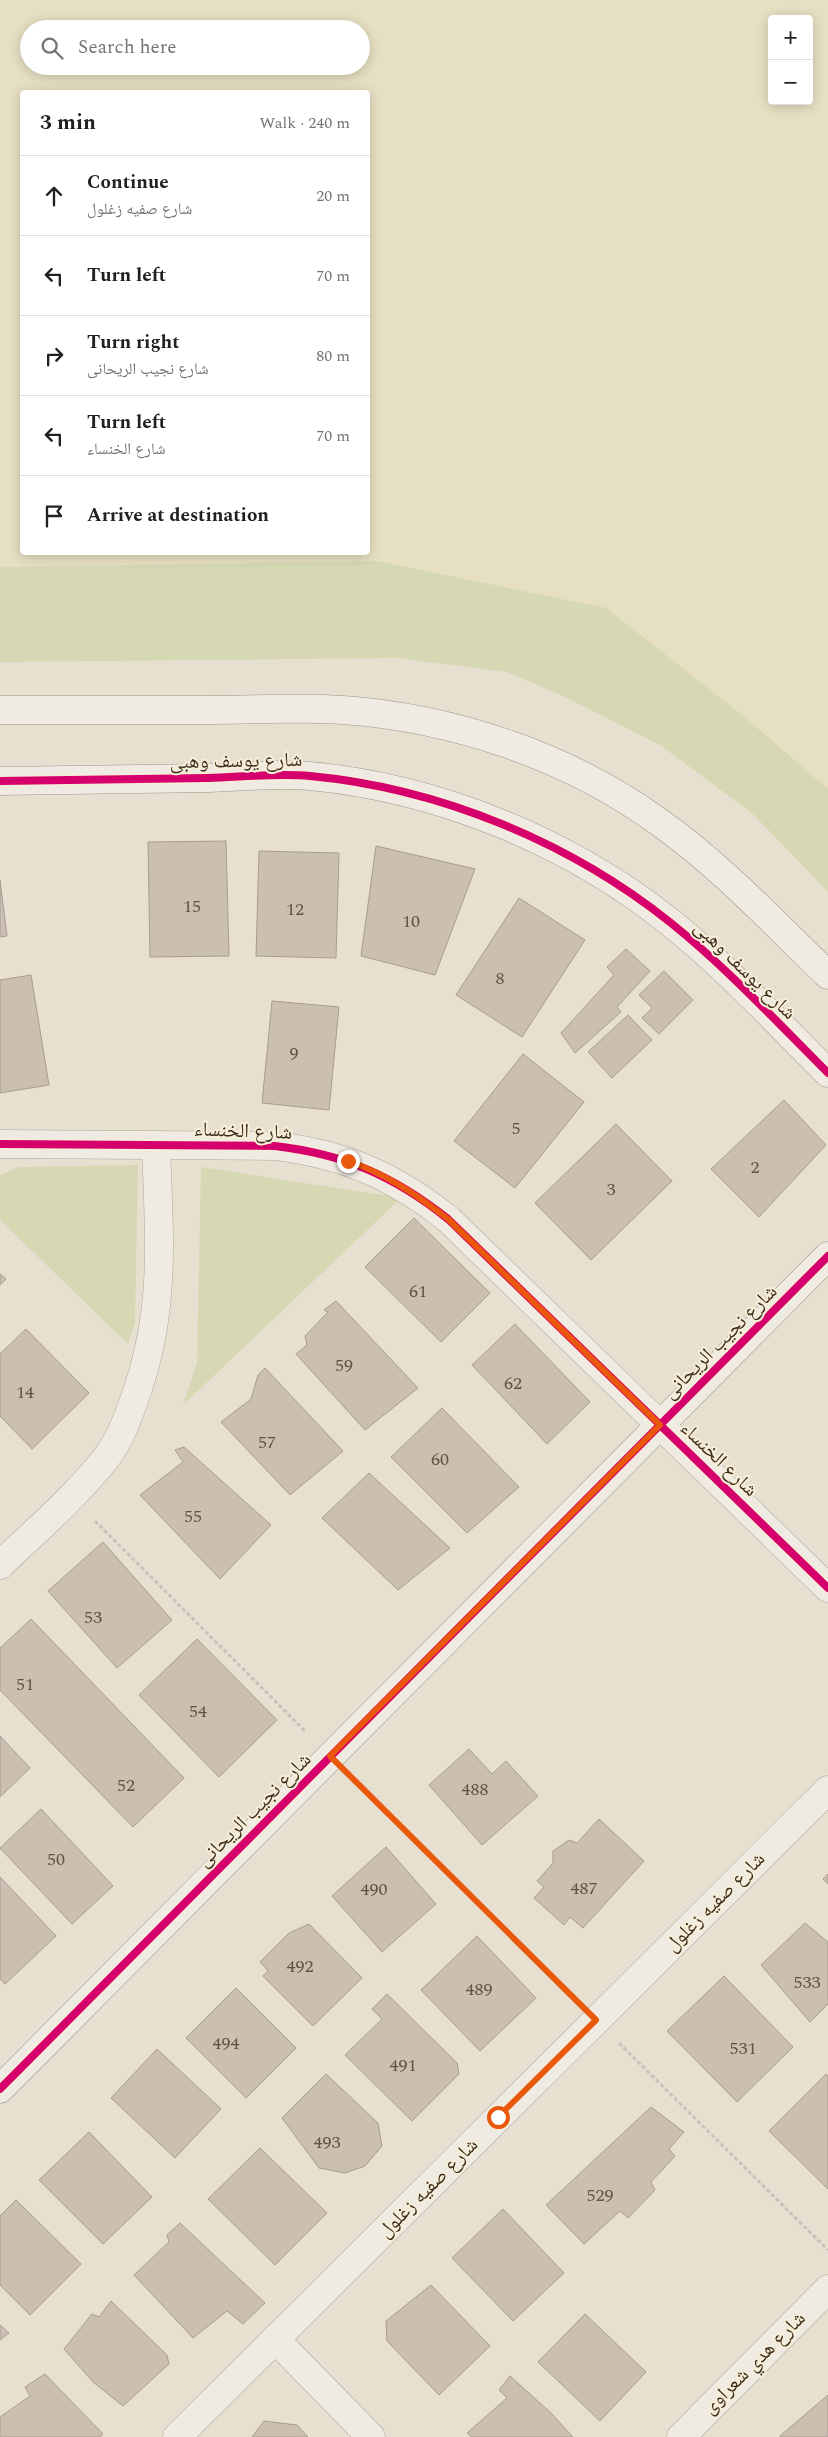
<!DOCTYPE html>
<meta charset="utf-8">
<style>
:root{--surface:#fff;--page:#f2f2f2;--text:#202124;--muted:#757577;--line:#e0e0e0}
body{margin:0;font-family:Spectral,"Noto Naskh Arabic",serif;background:var(--page);color:var(--text)}
.controls{position:absolute;right:15px;top:15px;display:grid;overflow:hidden;border-radius:5px;box-shadow:0 2px 12px #0003}
.controls button{width:45px;height:45px;display:grid;place-items:center;padding:0;border:0;border-bottom:1px solid var(--line);background:var(--surface);color:var(--text);font:25px sans-serif}
.stop{position:absolute;width:15px;height:15px;margin:-11px;border:4px solid #ea580c;border-radius:50%;background:#fff}
.stop.end{background:#ea580c;border-color:#fff;box-shadow:0 1px 5px #0008}
.list{margin:0;padding:0;list-style:none}
h2{display:flex;justify-content:space-between;align-items:center;height:65px;margin:0;padding:0 20px;font-size:21px}
h2 small{font-size:16px;font-weight:400;color:var(--muted)}
.list li{display:grid;grid-template-columns:32px 1fr auto;gap:15px;align-items:center;box-sizing:border-box;height:80px;padding:0 20px;border-top:1px solid var(--line)}
.list b{display:block;font-size:19px;white-space:nowrap}
.list p{margin:0;font-size:16px;white-space:nowrap;color:var(--muted)}
.list em{font-size:16px;font-style:normal;color:var(--muted)}
.icon{flex:none;width:28px;height:28px;fill:none;stroke:currentColor;stroke-width:2;stroke-linecap:round;stroke-linejoin:round}
.map{position:relative;flex:none;width:828px;height:2437px;overflow:hidden}
.search{position:absolute;background:var(--surface);box-shadow:0 2px 12px #0003;left:20px;top:20px;width:350px;height:55px;display:flex;align-items:center;gap:12px;box-sizing:border-box;padding:0 18px;border-radius:28px;color:var(--muted);font-size:19px}
.panel{position:absolute;background:var(--surface);box-shadow:0 2px 12px #0003;left:20px;top:90px;width:350px;height:465px;border-radius:5px}
.map>svg:first-child{display:block}
</style>
<div class="map">
<svg width="828" height="2437" viewBox="0 0 828 2437">
<rect width="100%" height="100%" fill="#e7e0d1"/>
<path fill="#e6dfc2" fill-rule="evenodd" d="M0,0h828v789l-87,-75 -135,-106 -229,-47 -377,6zM772,19h37v82h-37zM29,29h332v37h-332zM22,92h346v460h-346z"/>
<path fill="#d6d7b3" d="M377,561l229,47 135,106 87,75v103l-75,-78 -93,-69 -99,-50 -54,-23 -109,-14 -398,4v-95z
M138,1165l-3,158 -7,21 -128,-124v-45l19,-8z
M201,1167l200,31 -218,207 14,-42z"/>
<path fill="#cbbfb2" stroke="#a89c90" d="M226,841l3,115 -79,1 -2,-115z
M376,846l99,23 -40,106 -74,-19z
M259,851l80,2 -3,105 -80,-2z
M0,880l7,56 -7,1z
M519,898l66,42 -63,97 -66,-42z
M626,949l24,22 -33,36 4,5 -46,41 -14,-20 53,-58 -7,-8z
M664,971l29,29 -34,34 -17,-16 10,-10 -13,-13z
M31,975l18,110 -49,8v-113z
M272,1001l67,6 -10,103 -67,-7z
M628,1015l24,25 -40,38 -24,-26z
M523,1054l61,48 -69,86 -61,-47z
M784,1100l42,45 -67,72 -48,-48z
M616,1124l56,57 -81,79 -56,-57z
M414,1218l76,75 -49,49 -76,-75z
M0,1274l6,5 -6,6z
M336,1301l82,87 -53,42 -69,-76 11,-9 -2,-9 23,-24 -4,-2z
M515,1324l75,78 -43,42 -75,-79z
M26,1329l63,64 -57,56 -32,-33v-62z
M265,1368l78,83 -53,44 -69,-73 30,-23 7,-24z
M442,1408l77,79 -52,46 -76,-76z
M184,1447l87,78 -51,54 -80,-84 43,-33 -8,-12z
M369,1473l81,75 -52,42 -76,-72z
M103,1542l69,78 -55,48 -69,-77z
M31,1619l153,159 -51,49 -133,-137v-42z
M197,1639l80,81 -58,57 -80,-82z
M0,1736l30,32 -30,29z
M469,1749l23,25 14,-13 32,35 -56,49 -53,-60z
M41,1809l72,77 -41,38 -72,-76z
M599,1819l45,42 -61,67 -13,-11 -6,8 -30,-27 10,-11 -7,-6 16,-18v-12l16,-11 8,3z
M386,1847l50,57 -54,48 -50,-56z
M828,1874v10l-5,-5z
M0,1877l56,59 -51,48 -5,-5z
M805,1923l23,19v62l-18,18 -49,-57z
M309,1924l53,54 -49,48 -50,-50 5,-5 -8,-9 29,-29z
M477,1936l59,62 -56,53 -59,-61z
M724,1976l69,71 -56,55 -70,-71z
M236,1988l60,60 -50,50 -60,-60z
M387,1994l70,69 2,11 -47,47 -67,-66 37,-36 -10,-10z
M157,2049l64,60 -46,49 -64,-60z
M326,2074l52,49 4,23 -17,20 -20,7 -26,-5 -37,-50z
M826,2074l2,2v113l-59,-58z
M651,2107l33,25 -15,17 6,7 -24,26 4,8 -27,28 -8,-7 -36,33 -38,-39z
M89,2132l63,65 -49,47 -64,-64z
M260,2148l67,65 -52,52 -67,-66z
M16,2200l65,64 -51,51 -30,-30v-69z
M503,2209l61,64 -51,48 -61,-63z
M180,2223l85,80 -22,21 -16,-13 -34,27 -59,-63 35,-33 -2,-7z
M431,2285l59,61 -51,49 -52,-54 -1,-20z
M111,2301l56,54 2,9 -46,42 -30,-24 -29,-33 28,-35 7,3z
M585,2314l61,58 -46,49 -62,-59z
M0,2325l9,8 -9,7z
M45,2374l58,60 -3,3h-100v-20l30,-21 -5,-9z
M510,2376l41,37 22,24h-101l-5,-4 40,-35 -8,-8z
M828,2395v42h-48v-1z
M264,2421l33,4 11,12h-56z"/>
<g fill="none" stroke-linecap="round" stroke-linejoin="round">
<g stroke="#ada599" stroke-width="29">
<path id="street" d="M0,1144l275,2c69,8 119,30 173,73l380,369
M0,1565c37,-35 75,-68 107,-108 11,-15 20,-36 26,-54 34,-91 26,-165 23,-258
M275,2339l96,98
M177,2437l651,-647
M681,2437l147,-148"/>
</g>
<g stroke="#9c958a" stroke-width="29">
<path id="secondary" d="M0,710c69,0 137,0 206,0 45,0 92,-3 137,0 111,8 225,46 316,112 62,44 114,100 169,153
M0,781c69,-1 139,-2 208,-3 34,-1 69,-5 102,-2 129,12 260,66 361,147 56,45 106,99 157,150
M0,2089l828,-833"/>
</g>
<path stroke="#c8c2b9" stroke-width="3" stroke-dasharray="4 2.5" stroke-linecap="butt" d="M95,1521l211,211
M355,1781l217,216
M619,2043l209,207"/>
<use href="#street" stroke="#efebe3" stroke-width="28"/>
<use href="#secondary" stroke="#efebe3" stroke-width="28"/>
<g stroke="#f7eed8" stroke-width="11">
<path id="cycleway" d="M0,781c69,-1 139,-2 208,-3 34,-1 69,-5 102,-2 129,12 260,66 361,147 56,45 106,99 157,150
M0,1144l275,2c69,8 119,30 173,73l380,369
M0,2089l828,-833"/>
</g>
<use href="#cycleway" stroke="#d6006c" stroke-width="8"/>
</g>
<g fill="none" stroke-linecap="round" stroke-linejoin="round">
<path stroke="#ea580c" stroke-width="6" d="M348,1161c38,13 69,34 100,58l212,206 -330,331 266,264 -98,97"/>
</g>
<g text-anchor="middle" dominant-baseline="central" stroke-width="4" stroke-linejoin="round" paint-order="stroke">
<g font-size="18" fill="#605244">
<text x="192" y="906">15</text>
<text x="295" y="909">12</text>
<text x="411" y="921">10</text>
<text x="500" y="978">8</text>
<text x="294" y="1053">9</text>
<text x="516" y="1128">5</text>
<text x="755" y="1167">2</text>
<text x="611" y="1189">3</text>
<text x="418" y="1291">61</text>
<text x="344" y="1365">59</text>
<text x="513" y="1383">62</text>
<text x="25" y="1392">14</text>
<text x="267" y="1442">57</text>
<text x="440" y="1459">60</text>
<text x="193" y="1516">55</text>
<text x="93" y="1617">53</text>
<text x="25" y="1684">51</text>
<text x="198" y="1711">54</text>
<text x="126" y="1785">52</text>
<text x="475" y="1789">488</text>
<text x="56" y="1859">50</text>
<text x="584" y="1888">487</text>
<text x="374" y="1889">490</text>
<text x="300" y="1966">492</text>
<text x="807" y="1982">533</text>
<text x="479" y="1989">489</text>
<text x="226" y="2043">494</text>
<text x="743" y="2048">531</text>
<text x="403" y="2065">491</text>
<text x="327" y="2142">493</text>
<text x="600" y="2195">529</text>
</g>
<g font-size="20" fill="#3d2e20" stroke="#f7eed8">
<text transform="translate(236 761) rotate(-1)">شارع يوسف وهبى</text>
<text transform="translate(745 970) rotate(44)">شارع يوسف وهبى</text>
<text transform="translate(243 1131) rotate(2)">شارع الخنساء</text>
<text transform="translate(720 1342) rotate(-45)">شارع نجيب الريحانى</text>
<text transform="translate(719 1459) rotate(44)">شارع الخنساء</text>
<text transform="translate(254 1810) rotate(-45)">شارع نجيب الريحانى</text>
<text transform="translate(715 1902) rotate(-45)">شارع صفيه زغلول</text>
<text transform="translate(428 2188) rotate(-45)">شارع صفيه زغلول</text>
<text transform="translate(754 2363) rotate(-45)">شارع هدي شعراوى</text>
</g>
</g>
</svg>
<div class="controls">
<button>+</button>
<button>−</button>
</div>
<div class="stop" style="left:498px;top:2117px"></div>
<div class="stop end" style="left:348px;top:1161px"></div>
<div class="search"><svg class="icon" aria-label="search" viewBox="0 0 24 24"><circle cx="10" cy="10" r="6"/><path d="M15 15l6 6"/></svg>Search here</div>
<section class="panel">
<h2>3 min<small>Walk · 240 m</small></h2>
<ul class="list">
<li><svg class="icon" aria-label="ahead" viewBox="0 0 24 24"><path d="M12 20V5M6 11l6-6 6 6"/></svg><div><b>Continue</b><p>شارع صفيه زغلول</p></div><em>20 m</em></li>
<li><svg class="icon" aria-label="left" viewBox="0 0 24 24"><path d="M17 20v-9H6M10 6l-5 5 5 5"/></svg><div><b>Turn left</b></div><em>70 m</em></li>
<li><svg class="icon" aria-label="right" viewBox="0 0 24 24"><path d="M7 20v-9h11M14 6l5 5-5 5"/></svg><div><b>Turn right</b><p>شارع نجيب الريحانى</p></div><em>80 m</em></li>
<li><svg class="icon" aria-label="left" viewBox="0 0 24 24"><path d="M17 20v-9H6M10 6l-5 5 5 5"/></svg><div><b>Turn left</b><p>شارع الخنساء</p></div><em>70 m</em></li>
<li><svg class="icon" aria-label="arrive" viewBox="0 0 24 24"><path d="M6 21V4h12l-3 4 3 4H6"/></svg><div><b>Arrive at destination</b></div></li>
</ul>
</section>
</div>
